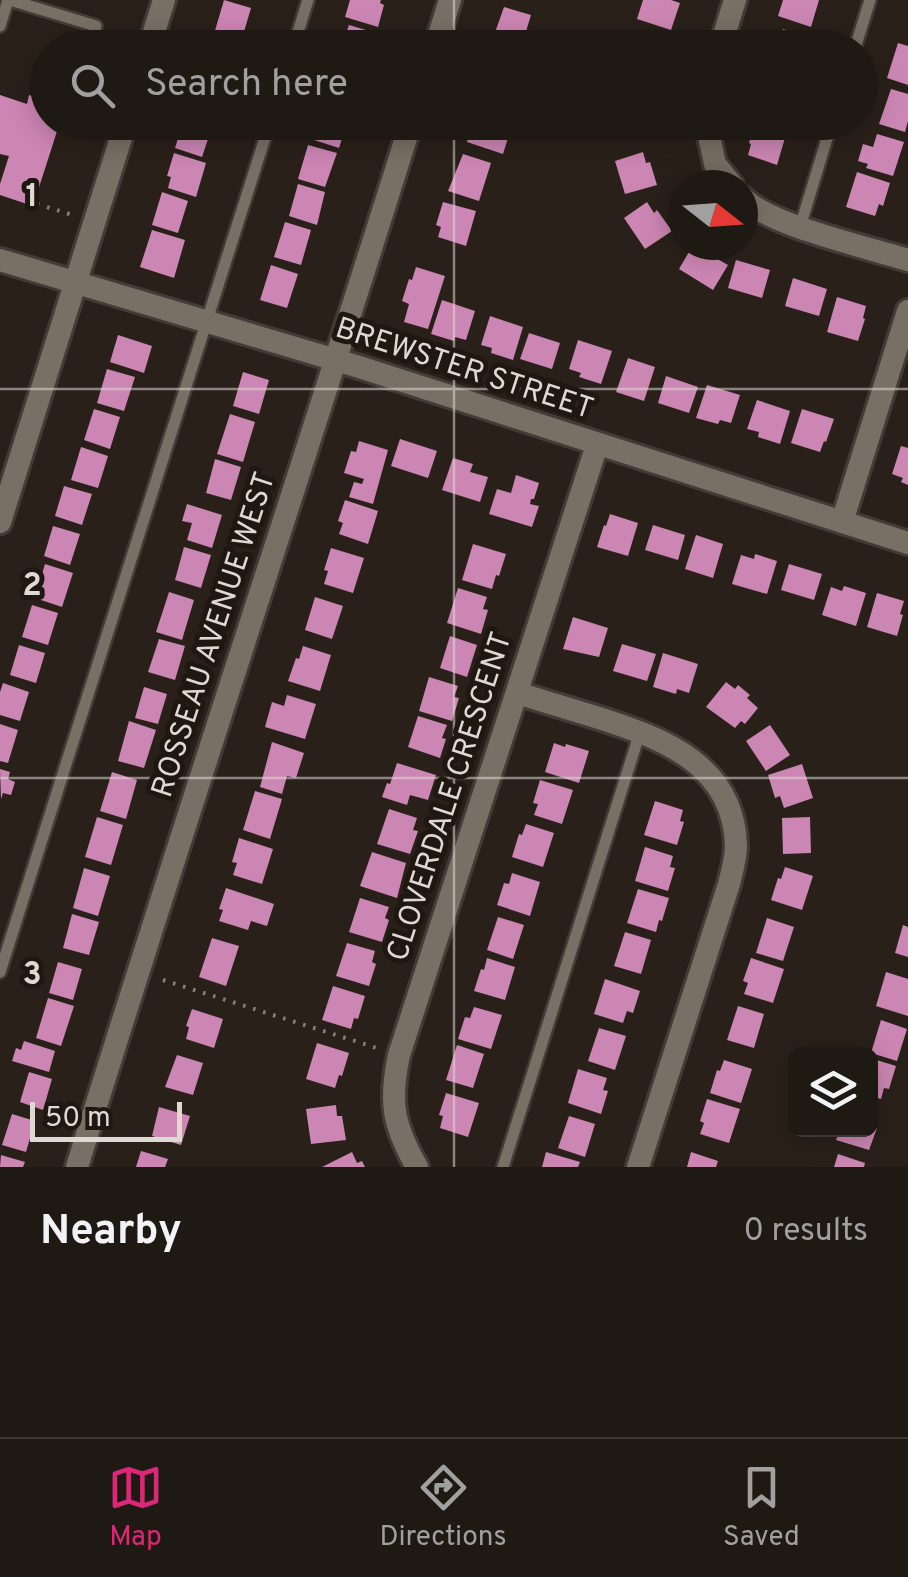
<!DOCTYPE html>
<style>
:root{--surface:#1f1913;--page:#2c2621;--text:#f1f3f6;--muted:#a1a0a0;--line:#3c3833;--accent:#db2777}
body{margin:0;font-family:Overpass,sans-serif;background:var(--page);color:var(--text)}
.controls{position:absolute;right:30px;bottom:30px;display:grid;overflow:hidden;border-radius:15px;box-shadow:0 5px 25px #0003}
.controls button{width:90px;height:90px;display:grid;place-items:center;padding:0;border:0;border-bottom:2px solid var(--line);background:var(--surface);color:var(--text);font:50px sans-serif}
.compass{position:absolute;left:668px;top:170px;width:90px;height:90px;border-radius:50%;background:var(--surface);box-shadow:0 5px 25px #0003;rotate:107deg}
.scale{position:absolute;left:30px;bottom:25px;width:152px;box-sizing:border-box;padding-left:10px;border:5px solid #ded9d3;border-top:0;font-size:28px;line-height:35px;white-space:nowrap;color:#ded9d3;-webkit-text-stroke:8px #1f1810;paint-order:stroke}
.list{margin:0;padding:0;list-style:none}
h2{display:flex;justify-content:space-between;align-items:center;height:130px;margin:0;padding:0 40px;font-size:42px}
h2 small{font-size:32px;font-weight:400;color:var(--muted)}
.icon{flex:none;width:55px;height:55px;fill:none;stroke:currentColor;stroke-width:2;stroke-linecap:round;stroke-linejoin:round}
.map{position:relative;flex:none;width:908px;height:1167px;overflow:hidden}
.search{position:absolute;background:var(--surface);box-shadow:0 5px 25px #0003;left:30px;right:30px;top:30px;height:110px;display:flex;align-items:center;gap:25px;box-sizing:border-box;padding:0 35px;border-radius:55px;color:var(--muted);font-size:38px}
.sheet{height:270px;background:var(--surface)}
nav{display:flex;justify-content:space-around;align-items:center;box-sizing:border-box;height:140px;border-top:2px solid var(--line);background:var(--surface);font-size:28px;color:var(--muted)}
nav a{display:grid;justify-items:center;gap:5px}
nav .on{color:var(--accent)}
.map>svg:first-child{display:block}
</style>
<div class="map">
<svg width="908" height="1167" viewBox="0 0 908 1167">
<rect width="100%" height="100%" fill="#292119"/>
<path fill="#cc86b3" d="M224,0l27,8 -10,34 -27,-8z
M350,0h31l-1,3 4,2 -6,22 -33,-10z
M643,0h28l9,3 -9,27 -34,-11z
M783,0h36l-8,27 -33,-11z
M504,7l27,8 -10,33 -29,-7z
M349,25l27,8 -4,15h-31z
M783,29l28,9 -3,10h-36l3,-9 4,2z
M630,38l28,9v1h-31z
M214,39l24,8v1h-26z
M898,43l10,3v39l-21,-7z
M891,89l17,5v27l-3,11 -26,-8z
M0,95l27,9 2,-9 19,6v21h12l-27,84 -33,-11v-11l9,-28 -9,-2z
M183,122l30,2 -11,33 -27,-9z
M316,122h34l-4,14 -3,-1 -4,13 -28,-9z
M473,122h31l-4,14 8,2 -5,16 -36,-12z
M618,122h30v10l-30,-1z
M755,122l32,9 -10,34 -29,-10 3,-11 -2,-1z
M877,134l27,8 -11,34 -27,-8 2,-4 -10,-3 5,-17 10,3z
M308,145l29,8 -12,34 -27,-8z
M643,152l3,11 4,-1 7,23 -32,9 -10,-33z
M174,153l32,10 -10,34 -28,-9 3,-11 -4,-1z
M463,154l28,9 -12,38 -31,-10z
M857,172l33,11 -7,23 -4,-2 -4,12 -29,-9z
M298,184l27,8 -8,33 -28,-9z
M162,192l26,9 -10,32 -26,-8z
M443,202l33,9 -10,35 -28,-9 3,-10 -5,-2z
M647,202l7,11 3,-3 15,21 -27,18 -21,-31z
M285,222l26,8 -10,35 -27,-8z
M152,230l33,10 -11,38 -34,-11z
M693,245l35,20 -15,25 -34,-21z
M736,260l34,10 -8,28 -34,-10z
M271,265l27,9 -11,34 -27,-8z
M416,267l29,9 -17,53 -24,-7 5,-18 -7,-3 7,-22 3,1z
M793,278l34,11 -8,27 -34,-10z
M837,297l29,9 -3,12 2,1 -7,22 -31,-9z
M442,300l33,11 -9,29 -11,-3 -1,4 -23,-7z
M490,316l33,11 -10,33 -22,-7 1,-5 -11,-3z
M529,333l31,10 -8,26 -32,-10z
M118,335l34,11 -8,27 -34,-11z
M578,340l34,11 -11,33 -22,-7 2,-4 -12,-4z
M628,358l27,9 -11,34 -28,-9z
M107,369l28,8 -11,34 -27,-8z
M243,372l26,8 -10,34 -26,-8z
M666,376l32,11 -9,26 -31,-10z
M707,385l33,10 -9,28 -11,-3 -2,4 -22,-6z
M757,400l33,11 -10,33 -22,-7 1,-5 -12,-3z
M94,409l26,8 -10,32 -26,-9z
M802,409l32,10 -8,23 -2,-1 -4,11 -29,-9z
M230,414l25,8 -12,40 -26,-8z
M400,439l37,12 -9,27 -37,-12z
M359,441l29,9 -15,54 -24,-7 5,-15 8,2 2,-5 -20,-6 7,-22 5,1z
M901,446l7,2v37l-7,-3 2,-4 -11,-4z
M81,447l27,9 -10,32 -27,-8z
M453,458l20,6 -3,8 18,5 -8,25 -38,-12z
M215,459l26,8 -10,33 -25,-7z
M516,475l23,8 -5,16h-3l-1,5 9,2 -7,21 -43,-13 8,-25 14,4z
M64,486l28,8 -10,31 -27,-9z
M345,500l33,11 -10,33 -29,-10 4,-11 -5,-2z
M187,504l35,11 -10,33 -25,-8 5,-17 -10,-2z
M610,514l28,9 -10,33 -31,-9 7,-22 2,1z
M653,525l32,10 -7,25 -33,-10z
M53,526l27,8 -10,31 -26,-9z
M696,535l27,9 -10,34 -28,-9z
M473,544l33,10 -7,22 -3,-1 -4,14 -30,-9z
M184,547l27,8 -10,33 -26,-8z
M331,548l33,10 -11,35 -29,-9 4,-13 -4,-1z
M755,554l22,7 -10,33 -35,-10 9,-29 13,4z
M45,564l28,9 -11,34 -27,-9z
M789,564l33,10 -8,26 -33,-10z
M844,586l22,7 -10,33 -34,-11 9,-28 11,4z
M458,588l29,9 -4,12 5,1 -7,24 -34,-11z
M169,592l25,8 -12,40 -26,-8z
M877,593l27,8 -4,13 3,1 -6,21 -30,-9z
M315,597l28,9 -11,33 -27,-9z
M32,605l26,8 -10,32 -26,-8z
M573,617l35,11 -9,29 -36,-8z
M450,636l27,9 -10,32 -27,-9z
M159,639l26,7 -10,34 -27,-8z
M622,644l34,10 -9,27 -34,-10z
M19,645l26,8 -9,30 -26,-8z
M303,646l28,9 -11,36 -32,-10 8,-23 3,1z
M663,653l35,11 -9,29 -12,-4 -1,5 -23,-7z
M429,677l29,9 -4,11 5,1 -7,23 -33,-10z
M726,682l9,7 3,-4 12,10 -3,3 11,10 -13,16 -4,-3 -6,7 -29,-21z
M3,683l26,9 -9,29 -20,-6v-23z
M144,687l23,7 -9,30 -23,-6z
M287,695l29,9 -11,35 -40,-12 7,-25 12,4z
M418,716l29,9 -5,13 4,1 -6,19 -32,-11z
M129,721l27,9 -12,38 -26,-7z
M0,724l18,6 -10,33 -8,-2z
M770,725l20,30 -24,16 -20,-30z
M272,742l32,11 -8,25 -9,-2 -5,18 -22,-7z
M554,743l11,4 1,-3 23,7 -10,32 -34,-11z
M397,763l39,12 -8,25 -18,-5 -3,10 -25,-8 5,-14 3,1z
M802,764l11,34 -29,10 -4,-12 -5,2 -7,-23z
M0,769l10,3 -2,7 7,3 -4,13 -8,-2 -2,6z
M112,772l25,8 -11,39 -26,-8z
M540,780l33,10 -11,34 -28,-9 4,-11 -5,-1z
M255,791l27,8 -12,40 -27,-9z
M655,801l28,9 -3,11 4,1 -7,23 -33,-10z
M389,809l28,9 -4,12 5,1 -8,23 -33,-10z
M97,817l26,8 -12,40 -26,-8z
M810,817l1,36 -28,1 -1,-36z
M526,824l28,9 -11,34 -31,-10 7,-23 3,1z
M239,838l34,11 -11,35 -29,-9 4,-12 -5,-1z
M645,847l28,9 -3,11 5,1 -7,23 -33,-10z
M372,852l34,11 -9,35 -37,-12z
M785,867l28,9 -11,34 -31,-10 7,-22 3,1z
M84,868l26,8 -12,40 -25,-8z
M512,873l28,9 -10,34 -33,-11 7,-22 5,1z
M226,888l48,16 -7,22 -16,-5 -3,9 -29,-9 4,-11 -4,-1z
M638,889l31,9 -7,23 -3,-1 -3,12 -29,-9z
M360,898l29,9 -4,11 4,2 -7,22 -33,-10z
M72,914l27,8 -10,33 -26,-7z
M498,917l26,8 -11,34 -26,-9z
M767,918l27,9 -11,34 -27,-8z
M903,925l5,2v30l-13,-4z
M625,932l26,8 -10,34 -27,-8z
M212,938l27,8 -13,40 -27,-9z
M347,943l28,8 -3,11 4,2 -7,22 -33,-10z
M487,958l28,9 -10,33 -31,-9 7,-22 3,1z
M751,958l33,11 -11,34 -29,-9 4,-11 -5,-2z
M58,962l24,7 -9,31 -24,-7z
M886,972l22,7v37l-32,-10z
M605,979l35,12 -7,22 -6,-2 -4,12 -29,-9z
M333,986l32,10 -7,23 -4,-1 -3,11 -29,-9z
M48,998l26,8 -13,40 -25,-8z
M738,1006l26,8 -10,34 -27,-8z
M474,1007l28,8 -11,34 -33,-10 7,-22 5,1z
M192,1009l31,10 -9,29 -28,-9 3,-12 -3,-1z
M881,1020l26,9 -10,32 -26,-8z
M599,1028l27,8 -11,34 -27,-9z
M24,1041l31,10 -6,21 -37,-11 4,-13 5,2z
M317,1043l32,10 -7,23 -3,-1 -4,13 -29,-9z
M457,1045l27,9 -11,34 -27,-8z
M177,1055l26,8 -10,32 -28,-8z
M870,1058l26,8 -7,23 -5,-1 -3,11 -11,-3z
M724,1060l28,9 -11,34 -31,-10 7,-23 3,1z
M578,1069l29,9 -4,12 5,1 -7,23 -33,-11z
M29,1072l23,7 -9,31 -23,-8z
M446,1093l33,10 -11,34 -28,-9 3,-12 -4,-1z
M707,1099l33,10 -11,34 -29,-9 4,-11 -4,-2z
M336,1105l1,11h5l4,24 -35,4 -5,-35z
M159,1107l31,9 -9,29 -29,-9z
M870,1113l6,2 -4,11 5,2 -8,22 -33,-10 4,-10h30z
M12,1114l23,7 -9,31 -24,-7z
M569,1116l26,8 -10,33 -27,-9z
M141,1151l27,8 -3,8h-29z
M352,1152l5,11 5,-2 3,6h-43z
M546,1152l34,10 -2,5h-36z
M691,1152l27,9 -2,6h-29z
M838,1154l27,9 -1,4h-30z
M1,1155l24,7 -2,5h-23z"/>
<g fill="none" stroke-linecap="round" stroke-linejoin="round">
<g stroke="#423c36" stroke-width="16">
<path id="lane" d="M10,0l86,26 -7,22
M0,26l8,-26
M293,48l15,-48
M855,48l15,-48
M800,227l32,-105
M0,972l270,-850
M503,1167l137,-435"/>
</g>
<g stroke="#423c36" stroke-width="28">
<path id="street" d="M149,48l15,-48
M435,48l15,-48
M720,48l15,-48
M706,122l9,42 17,21
M743,198c28,28 124,49 165,62
M0,260l356,106 552,177
M0,522l126,-400
M842,522l66,-211
M517,693c27,8 55,17 82,25 65,21 135,47 137,128 0,12 -4,26 -7,38l-91,283
M77,1167c108,-349 225,-696 334,-1045
M417,1167c-24,-42 -28,-65 -18,-112l198,-610"/>
</g>
<path stroke="#89827b" stroke-width="4" stroke-dasharray="2.5 8" stroke-linecap="butt" d="M37,204l39,12
M163,980l217,69"/>
<use href="#lane" stroke="#797065" stroke-width="11"/>
<use href="#street" stroke="#797065" stroke-width="22"/>
</g>
<path fill="none" stroke="#ded9d3" stroke-width="2.5" stroke-opacity="0.55" d="M454,0v48M454,122v1045M0,389h908M0,778h908"/>
<g text-anchor="middle" dominant-baseline="central" stroke-width="10" stroke-linejoin="round" paint-order="stroke">
<g font-size="30" fill="#ded9d3" stroke="#1f1810">
<text transform="translate(464 370) rotate(18)">BREWSTER STREET</text>
<text transform="translate(215 635) rotate(-72)">ROSSEAU AVENUE WEST</text>
<text transform="translate(451 797) rotate(-72)">CLOVERDALE CRESCENT</text>
</g>
</g>
<g font-size="32" text-anchor="middle" font-weight="bold" fill="#ded9d3" stroke="#1f1810" stroke-width="10" stroke-linejoin="round" paint-order="stroke">
<text x="32" y="206">1</text>
<text x="32" y="595">2</text>
<text x="32" y="984">3</text>
</g>
</svg>
<div class="controls">
<button><svg class="icon" aria-label="layers" viewBox="0 0 24 24"><path d="M12 4l9 5-9 5-9-5zM3 14l9 5 9-5"/></svg></button>
</div>
<svg class="compass" viewBox="-18 -18 36 36"><path d="M0-13l5 13h-10z" fill="#e53935"/><path d="M0 13l5-13h-10z" fill="#a1a0a0"/></svg>
<div class="scale">50 m</div>
<div class="search"><svg class="icon" aria-label="search" viewBox="0 0 24 24"><circle cx="10" cy="10" r="6"/><path d="M15 15l6 6"/></svg>Search here</div>
</div>
<section class="sheet">
<h2>Nearby<small>0 results</small></h2>
<ul class="list">
</ul>
</section>
<nav>
<a class="on"><svg class="icon" aria-label="map" viewBox="0 0 24 24"><path d="M3 6l6-2 6 2 6-2v14l-6 2-6-2-6 2zM9 4v14M15 6v14"/></svg>Map</a>
<a><svg class="icon" aria-label="directions" viewBox="0 0 24 24"><path d="M12 3l9 9-9 9-9-9zM9 14v-3h6M13 9l2 2-2 2"/></svg>Directions</a>
<a><svg class="icon" aria-label="saved" viewBox="0 0 24 24"><path d="M7 4h10v16l-5-4-5 4z"/></svg>Saved</a>
</nav>
